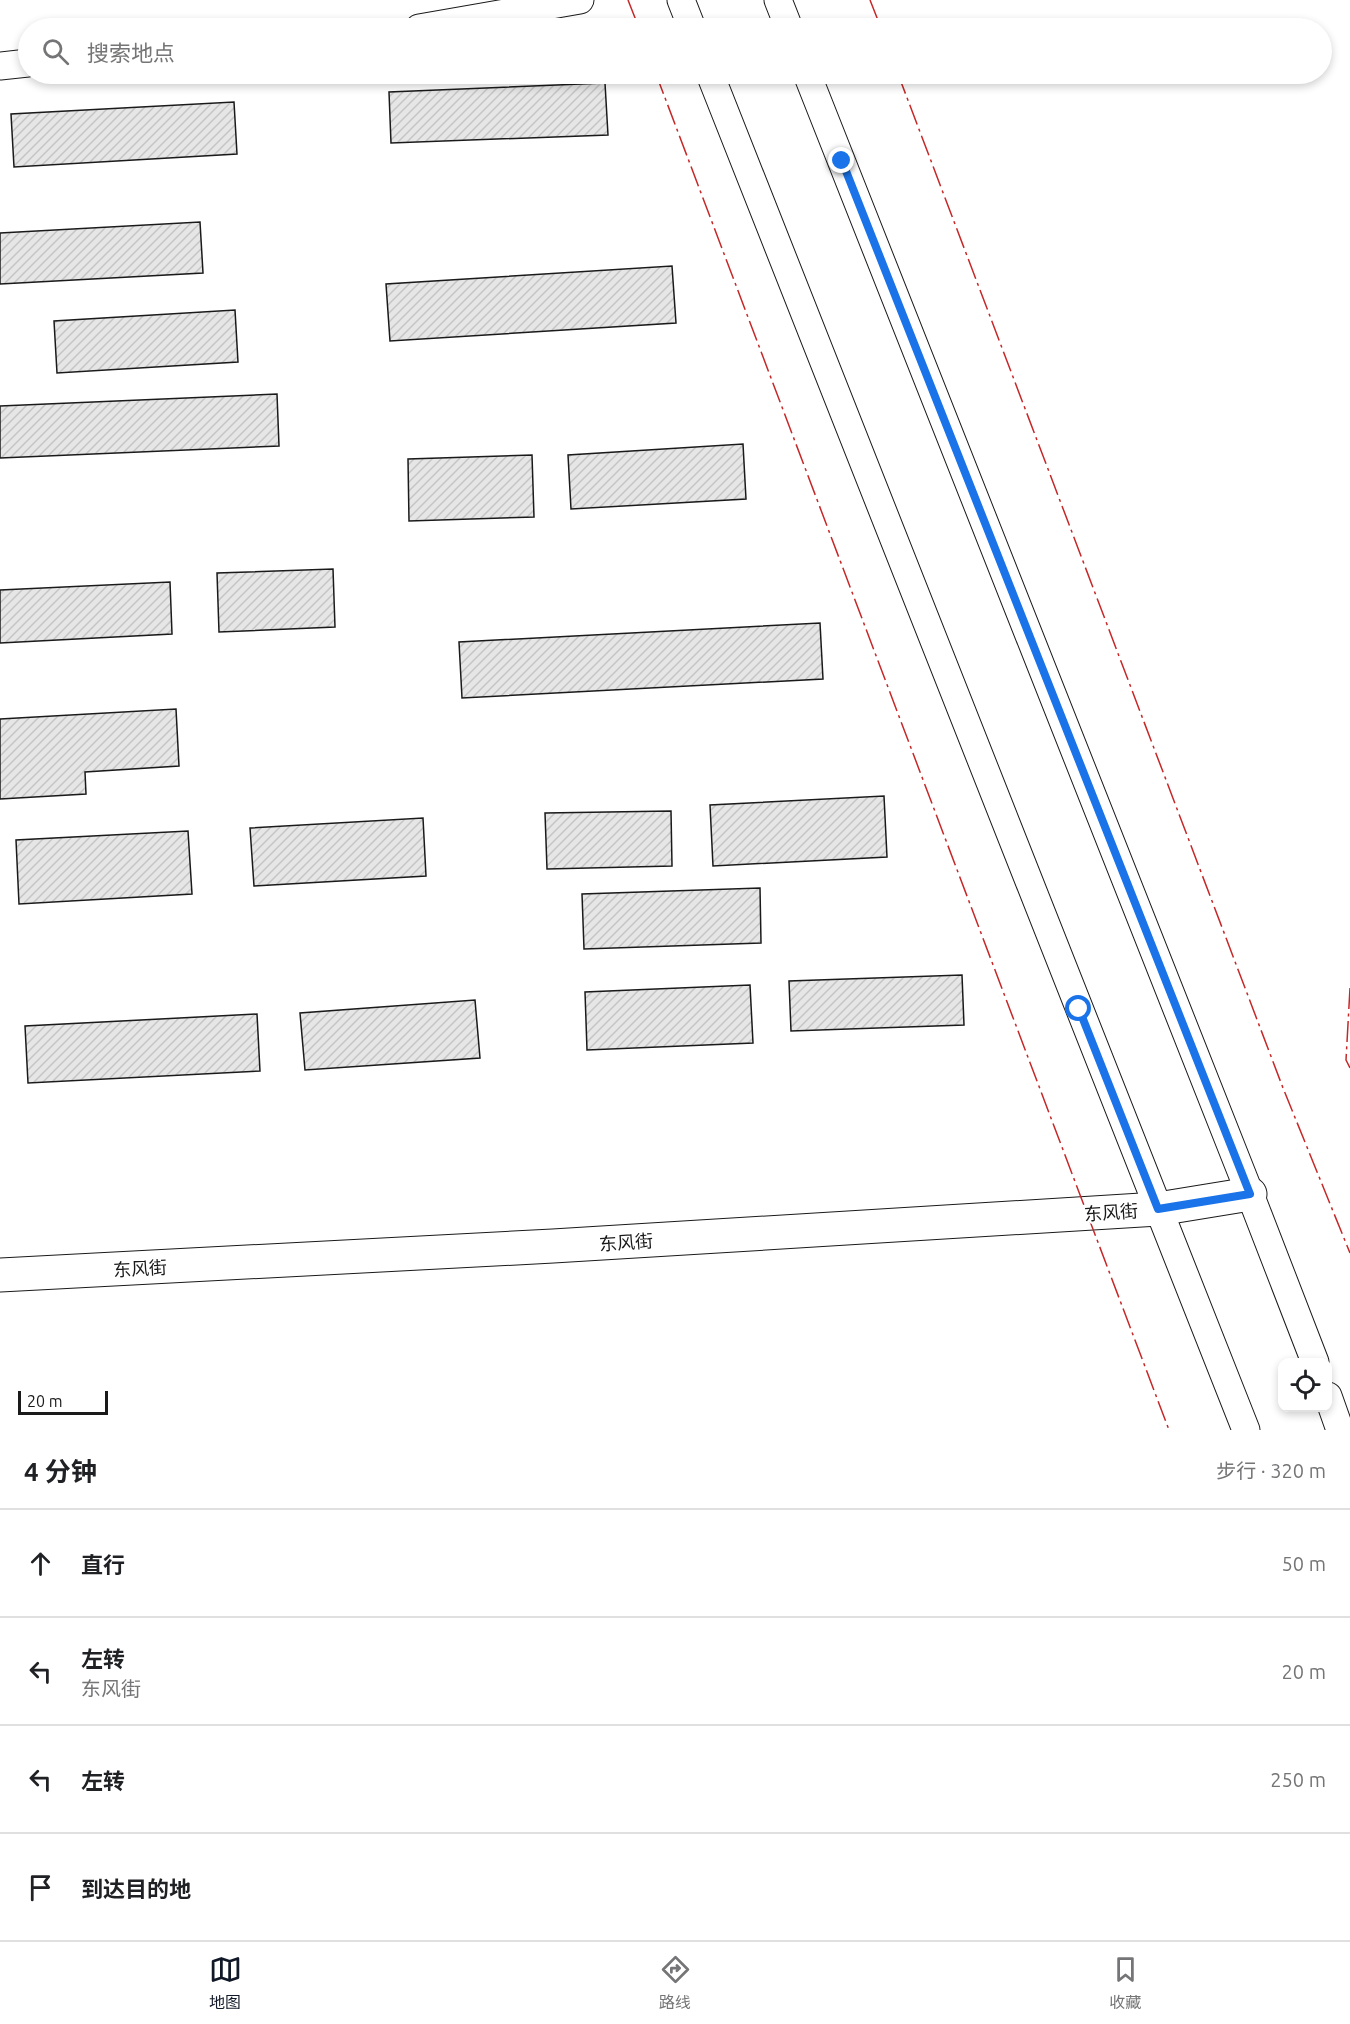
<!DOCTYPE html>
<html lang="zh">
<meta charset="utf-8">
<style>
:root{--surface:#fff;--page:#f6f6f6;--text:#202124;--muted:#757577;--line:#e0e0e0;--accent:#111827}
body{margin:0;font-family:Ubuntu,"Noto Sans SC",sans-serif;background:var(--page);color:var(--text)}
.controls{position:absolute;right:18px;bottom:18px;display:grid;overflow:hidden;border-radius:12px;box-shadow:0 3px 9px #0003}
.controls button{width:54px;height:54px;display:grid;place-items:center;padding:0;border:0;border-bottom:2px solid var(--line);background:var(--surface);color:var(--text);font:30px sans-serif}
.scale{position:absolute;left:18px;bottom:15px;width:90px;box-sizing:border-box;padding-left:6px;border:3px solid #1a1a1a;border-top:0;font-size:16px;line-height:21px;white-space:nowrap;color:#1a1a1a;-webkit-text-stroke:4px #fff;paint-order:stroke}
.stop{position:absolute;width:18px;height:18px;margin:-14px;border:4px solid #1a73e8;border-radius:50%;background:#fff}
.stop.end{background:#1a73e8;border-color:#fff;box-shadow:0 2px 6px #0008}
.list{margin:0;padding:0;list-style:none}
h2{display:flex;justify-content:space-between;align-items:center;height:78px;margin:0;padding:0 24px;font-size:26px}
h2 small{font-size:20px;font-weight:400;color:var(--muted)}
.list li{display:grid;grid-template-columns:39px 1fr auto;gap:18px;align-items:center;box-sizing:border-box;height:108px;padding:0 24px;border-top:2px solid var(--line)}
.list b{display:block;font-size:22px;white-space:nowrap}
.list p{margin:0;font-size:20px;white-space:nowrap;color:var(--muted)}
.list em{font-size:20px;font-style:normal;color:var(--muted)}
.icon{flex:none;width:33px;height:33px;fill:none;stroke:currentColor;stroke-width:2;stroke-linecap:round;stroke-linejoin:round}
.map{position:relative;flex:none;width:1350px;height:1430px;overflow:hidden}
.search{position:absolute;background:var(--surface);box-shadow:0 3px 9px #0003;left:18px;right:18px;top:18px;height:66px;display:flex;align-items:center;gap:15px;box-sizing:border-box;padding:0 21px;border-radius:33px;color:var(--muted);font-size:22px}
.sheet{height:510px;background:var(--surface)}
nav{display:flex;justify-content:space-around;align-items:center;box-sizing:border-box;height:84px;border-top:2px solid var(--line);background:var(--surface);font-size:16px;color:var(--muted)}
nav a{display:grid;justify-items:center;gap:3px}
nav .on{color:var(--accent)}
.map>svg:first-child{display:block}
</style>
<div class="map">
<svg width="1350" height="1430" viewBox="0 0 1350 1430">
<defs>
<pattern id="building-hatch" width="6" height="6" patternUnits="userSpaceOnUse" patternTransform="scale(1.5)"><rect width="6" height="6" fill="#e6e6e6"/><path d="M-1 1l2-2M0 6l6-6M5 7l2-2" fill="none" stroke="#c5c5c5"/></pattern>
</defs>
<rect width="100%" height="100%" fill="#fff"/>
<path fill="url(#building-hatch)" stroke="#1a1a1a" stroke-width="1.5" d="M605,83l3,52 -217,8 -2,-51z
M234,102l3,52 -223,13 -3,-53z
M200,222l3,51 -203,11v-51z
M672,266l4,57 -286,18 -4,-57z
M235,310l3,52 -181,11 -3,-52z
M277,394l2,52 -279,12v-52z
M743,444l3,55 -175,10 -3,-54z
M532,455l2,62 -125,4 -1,-62z
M333,569l2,58 -116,5 -2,-59z
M170,582l2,52 -172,9v-53z
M820,623l3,56 -361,19 -3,-56z
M176,709l3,57 -94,6 1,22 -86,5v-80z
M884,796l3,61 -174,9 -3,-61z
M671,811l1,55 -125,3 -2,-56z
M423,818l3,58 -172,10 -4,-58z
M188,831l4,63 -173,10 -3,-64z
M760,888l1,55 -177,6 -2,-55z
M962,975l2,50 -173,6 -2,-50z
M750,985l3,58 -166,7 -2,-58z
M475,1000l5,58 -175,12 -5,-57z
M257,1014l3,57 -232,12 -3,-57z"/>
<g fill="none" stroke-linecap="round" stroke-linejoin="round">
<g stroke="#1a1a1a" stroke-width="29">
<path id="minor" d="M681,0l11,28
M778,0l11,28
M419,28l161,-28
M0,66l28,-3
M710,74l536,1356
M807,74l443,1120 65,168
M1328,1396l12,34"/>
</g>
<g stroke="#1a1a1a" stroke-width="35">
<path id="tertiary" d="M0,1275l553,-29 605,-37 92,-15"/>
</g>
<use href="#minor" stroke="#fff" stroke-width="27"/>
<use href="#tertiary" stroke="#fff" stroke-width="33"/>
<path stroke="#c62828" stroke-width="1.5" stroke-dasharray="21 4.5 3 4.5" stroke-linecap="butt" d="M628,0l11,28
M870,0l11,28
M656,74l513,1356
M898,74l385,1014 67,165
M1350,988l-4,72 4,8"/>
</g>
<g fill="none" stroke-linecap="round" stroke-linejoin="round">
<path stroke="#1a73e8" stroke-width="8" d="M842,161l408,1033 -92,15 -79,-200"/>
</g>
<g text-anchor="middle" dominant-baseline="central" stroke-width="4.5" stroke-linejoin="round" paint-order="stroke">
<g font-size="18" fill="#1a1a1a" stroke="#fff">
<text transform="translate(1111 1212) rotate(-4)">东风街</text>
<text transform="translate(626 1242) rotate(-4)">东风街</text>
<text transform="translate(140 1268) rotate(-3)">东风街</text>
</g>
</g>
</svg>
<div class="controls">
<button><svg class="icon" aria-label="locate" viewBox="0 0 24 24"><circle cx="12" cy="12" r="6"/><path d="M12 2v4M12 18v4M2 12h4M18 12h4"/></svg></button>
</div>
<div class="scale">20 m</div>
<div class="stop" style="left:1079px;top:1009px"></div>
<div class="stop end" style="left:842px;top:161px"></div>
<div class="search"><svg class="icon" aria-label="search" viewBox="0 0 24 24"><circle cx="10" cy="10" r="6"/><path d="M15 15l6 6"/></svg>搜索地点</div>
</div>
<section class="sheet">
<h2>4 分钟<small>步行 · 320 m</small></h2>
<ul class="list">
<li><svg class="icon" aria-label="ahead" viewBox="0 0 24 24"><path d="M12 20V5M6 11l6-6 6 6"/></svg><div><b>直行</b></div><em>50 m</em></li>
<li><svg class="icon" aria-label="left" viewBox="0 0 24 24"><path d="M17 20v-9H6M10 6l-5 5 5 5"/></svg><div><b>左转</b><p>东风街</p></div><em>20 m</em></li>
<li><svg class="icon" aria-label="left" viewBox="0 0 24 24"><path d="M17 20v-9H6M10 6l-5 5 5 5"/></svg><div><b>左转</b></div><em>250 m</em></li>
<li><svg class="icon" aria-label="arrive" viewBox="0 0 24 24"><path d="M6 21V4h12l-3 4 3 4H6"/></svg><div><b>到达目的地</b></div></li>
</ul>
</section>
<nav>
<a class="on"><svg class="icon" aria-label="map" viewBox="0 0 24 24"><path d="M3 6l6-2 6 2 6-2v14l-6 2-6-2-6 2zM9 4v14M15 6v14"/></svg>地图</a>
<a><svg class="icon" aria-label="directions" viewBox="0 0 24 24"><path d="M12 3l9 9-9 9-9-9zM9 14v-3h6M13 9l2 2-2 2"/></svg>路线</a>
<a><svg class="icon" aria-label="saved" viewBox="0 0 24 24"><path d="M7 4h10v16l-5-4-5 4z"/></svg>收藏</a>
</nav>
